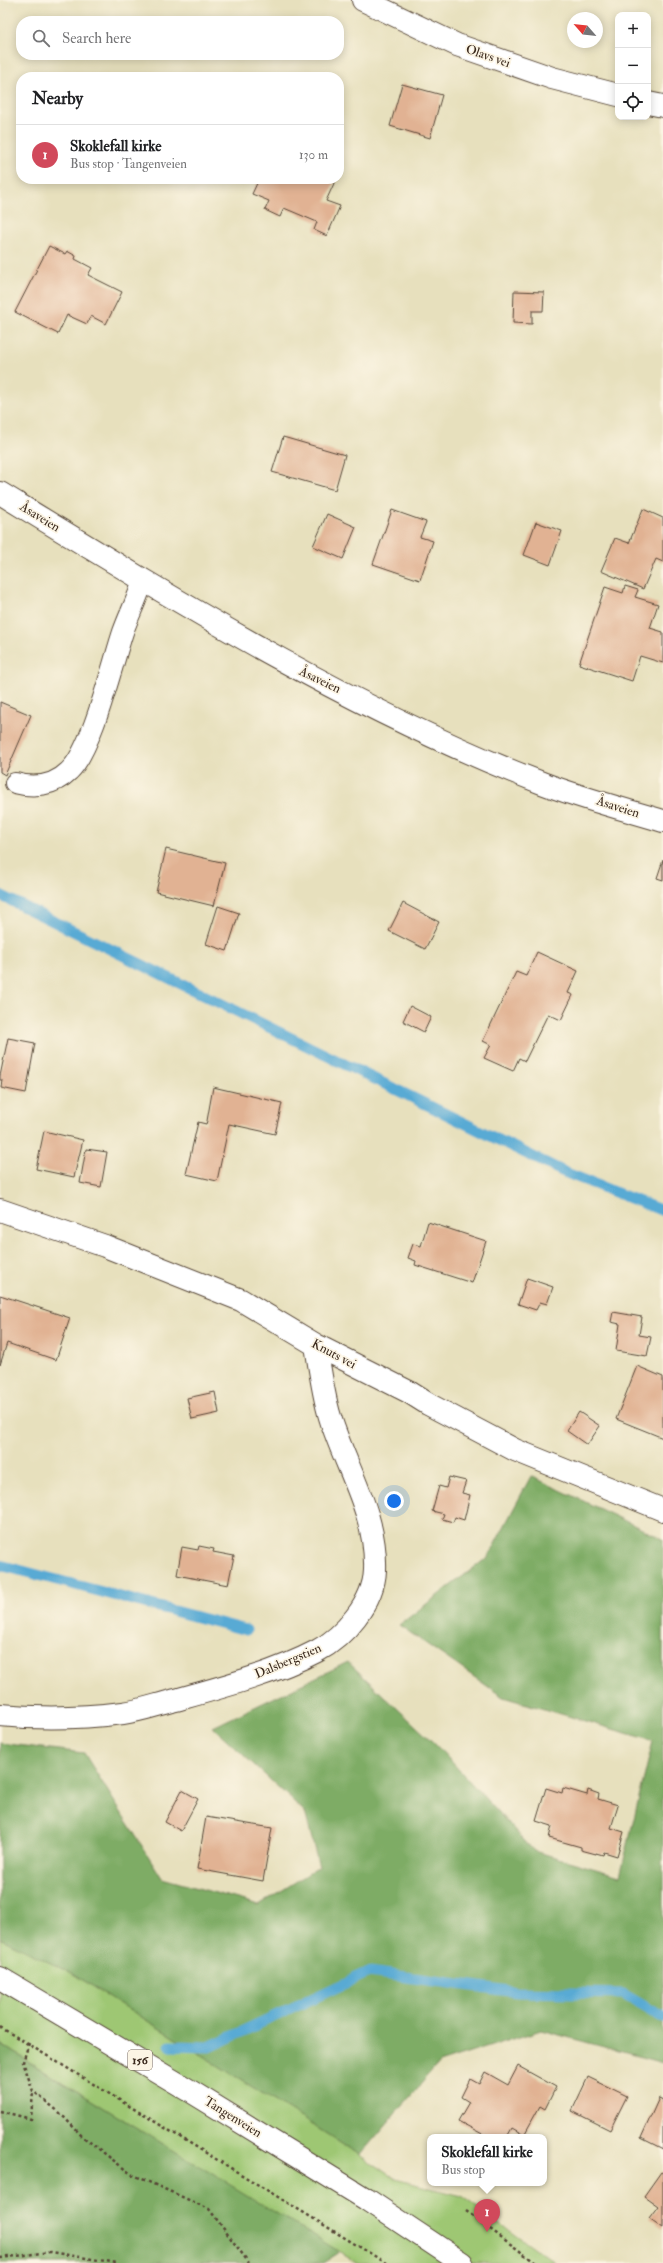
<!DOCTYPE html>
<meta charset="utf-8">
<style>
:root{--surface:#fff;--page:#f2f2f2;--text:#202124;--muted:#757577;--line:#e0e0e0;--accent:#d1495b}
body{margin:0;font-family:"IM FELL Double Pica",serif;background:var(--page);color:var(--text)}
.controls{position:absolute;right:12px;top:12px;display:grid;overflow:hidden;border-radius:8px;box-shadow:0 2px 10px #0003}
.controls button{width:36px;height:36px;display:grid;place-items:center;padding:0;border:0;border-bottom:1px solid var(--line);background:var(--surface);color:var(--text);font:20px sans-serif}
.compass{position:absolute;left:567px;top:12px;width:36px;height:36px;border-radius:50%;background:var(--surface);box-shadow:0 2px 10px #0003;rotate:298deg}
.you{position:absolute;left:394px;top:1501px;width:14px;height:14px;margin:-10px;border:3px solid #fff;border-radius:50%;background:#1a73e8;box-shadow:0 0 0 6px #1a73e833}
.badge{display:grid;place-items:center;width:26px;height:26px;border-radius:50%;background:var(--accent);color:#fff;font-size:13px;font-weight:700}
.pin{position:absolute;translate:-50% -33px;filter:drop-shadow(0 1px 2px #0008)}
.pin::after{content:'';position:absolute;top:21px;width:14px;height:12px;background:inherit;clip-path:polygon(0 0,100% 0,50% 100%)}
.popup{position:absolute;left:427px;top:2134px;width:120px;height:52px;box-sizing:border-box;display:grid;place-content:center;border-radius:8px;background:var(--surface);filter:drop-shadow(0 1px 3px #0005);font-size:13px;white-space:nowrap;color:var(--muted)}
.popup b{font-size:15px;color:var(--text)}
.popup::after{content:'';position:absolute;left:50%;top:100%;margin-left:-8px;border:8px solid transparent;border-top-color:var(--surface)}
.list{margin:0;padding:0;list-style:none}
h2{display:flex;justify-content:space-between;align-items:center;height:52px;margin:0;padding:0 16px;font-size:17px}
h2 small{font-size:13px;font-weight:400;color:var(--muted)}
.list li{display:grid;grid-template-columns:26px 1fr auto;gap:12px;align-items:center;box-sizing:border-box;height:60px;padding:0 16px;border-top:1px solid var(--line)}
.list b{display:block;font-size:15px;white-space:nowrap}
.list p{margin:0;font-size:13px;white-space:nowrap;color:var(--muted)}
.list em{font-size:13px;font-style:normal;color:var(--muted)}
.icon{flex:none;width:22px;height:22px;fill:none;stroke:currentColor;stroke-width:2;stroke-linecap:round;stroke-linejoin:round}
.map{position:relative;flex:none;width:663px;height:2263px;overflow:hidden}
.search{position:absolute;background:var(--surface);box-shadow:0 2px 10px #0003;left:16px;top:16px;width:328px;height:44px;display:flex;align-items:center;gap:10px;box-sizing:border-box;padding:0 14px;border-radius:16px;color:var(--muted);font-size:15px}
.panel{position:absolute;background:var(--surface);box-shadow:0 2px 10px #0003;left:16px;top:72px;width:328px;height:112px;border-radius:16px}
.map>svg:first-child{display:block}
</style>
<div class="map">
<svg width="663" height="2263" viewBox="0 0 663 2263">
<rect width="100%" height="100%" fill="#fcf5e5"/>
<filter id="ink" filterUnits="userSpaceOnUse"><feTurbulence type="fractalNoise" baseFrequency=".025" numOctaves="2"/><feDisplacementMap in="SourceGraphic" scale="8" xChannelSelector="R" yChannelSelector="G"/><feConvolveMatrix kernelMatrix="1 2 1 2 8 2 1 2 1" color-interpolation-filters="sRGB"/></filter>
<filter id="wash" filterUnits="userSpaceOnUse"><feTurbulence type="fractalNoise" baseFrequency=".012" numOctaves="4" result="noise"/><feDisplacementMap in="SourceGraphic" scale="16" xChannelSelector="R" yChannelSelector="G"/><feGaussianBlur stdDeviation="0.9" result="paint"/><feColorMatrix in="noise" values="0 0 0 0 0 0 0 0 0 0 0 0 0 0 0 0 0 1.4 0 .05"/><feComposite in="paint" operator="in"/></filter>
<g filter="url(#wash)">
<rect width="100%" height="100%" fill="#e7e0bd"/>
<path fill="#9ec773" stroke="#6c7848" d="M0,1938l75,37 285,180 35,24 67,17 93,67h-198l-357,-219z"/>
<path fill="#7eac65" stroke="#5c6b42" d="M531,1476l132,63v524l-122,-33 -102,33 -79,92 -285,-180 -75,-37v-195l84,10 78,125 97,27 60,-38 -14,-55 -92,-85 135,-65 87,82 99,107 86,25 33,-135 -150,-44 -104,-72 89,-68z
M0,2044l19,12 321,196 -17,11h-323z"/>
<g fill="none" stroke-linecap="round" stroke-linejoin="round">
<path stroke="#59aad4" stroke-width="11" d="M0,895l564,277 99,39
M0,1565l246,65
M170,2046l39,1 160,-75 148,20 106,2 40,23"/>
</g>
<g id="blocks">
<path fill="#e1b293" d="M402,84l40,11 -12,43 -40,-12z
M259,179h77l-10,22 14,5 -13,30 -13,-6 3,-8 -33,-14 -4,9 -15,-7 4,-9 -17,-7z
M49,246l16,8 2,-3 9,5 -1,3 17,9 -4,7 34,17 -16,32 -15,-8 -4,8 -20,-9 -9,19 -43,-22z
M514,291l30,1 -1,19h-11v13l-19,-1z
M283,437l62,18 -10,35 -63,-18z
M643,509l20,9v44l-7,-3 -13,30 -42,-18 14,-33 14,5z
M392,510l34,12 -6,15 13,4 -13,39 -47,-16z
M327,514l29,13 -13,32 -30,-13z
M536,522l26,9 -12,34 -26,-10z
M625,586l13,4 -3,7 23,7 -8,24 13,4v31l-23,-7 -8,25 -53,-17 26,-77 18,6z
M0,702l31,13 -26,60 -5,-3z
M166,849l59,14 -11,43 -58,-14z
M663,860v20l-6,-2z
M403,903l36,19 -14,27 -36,-18z
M218,906l21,7 -12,38 -21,-7z
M537,952l41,19 -10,22 5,2 -12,25 -13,-6 -23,47 -6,-3 -6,13 -29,-13 7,-13 -8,-4 33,-69 10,4z
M410,1006l21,11 -7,15 -21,-11z
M8,1038l27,5 -9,50 -25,-5 1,-8h-2v-4z
M213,1087l69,16 -7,31 -46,-10 -12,57 -31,-7 12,-52 8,2 1,-3z
M44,1131l39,9 -9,37 -38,-8z
M86,1149l21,3 -6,35 -21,-4z
M428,1222l58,19 -14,42 -57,-18 1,-4 -8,-3 5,-14 8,2z
M527,1278l26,9 -6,17 -7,-2 -4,8 -18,-6z
M0,1295l70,23 -14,42 -49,-17 -7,22z
M613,1312l29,5 -3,18 12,2 -4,19 -31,-5 4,-27 -9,-2z
M637,1366l26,11v61l-47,-19z
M215,1392l4,21 -27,6 -5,-21z
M579,1412l21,14 -13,19 -20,-14z
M449,1477l17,4 -4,12 8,2 -6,25 -9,-3 -2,5 -11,-3 2,-5 -12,-3 7,-25 7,2z
M199,1546l15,3 -1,3 21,4 -6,29 -51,-10 5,-28 16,3z
M546,1788l16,5 1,-5 24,7 1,-5 11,4 -1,5 20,6 -7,23 13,4 -7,24 -13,-4 -1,3 -7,-2v1l-15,-4v-3l-32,-9 3,-12 -16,-5z
M182,1790l16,9 -17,32 -16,-9z
M206,1817l66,11 -9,53 -66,-12z
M518,2066l38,21 -11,22 -5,-3 -16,29 -12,-7 -5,9h-19l-30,-16 11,-19 -8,-5 9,-18 9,5 6,-12 23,13z
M588,2077l39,19 -17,34 -38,-19z
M659,2098l4,2v49l-22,-11z
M661,2172l2,1v55l-14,-10 9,-12 -14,-10z"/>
</g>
</g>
<g filter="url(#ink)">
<use href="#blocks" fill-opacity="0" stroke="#554536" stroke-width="1"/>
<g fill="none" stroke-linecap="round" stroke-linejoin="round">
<g stroke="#554536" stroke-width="22">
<path id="service" d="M15,783c19,5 39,3 54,-12 23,-21 43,-106 54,-139 6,-17 15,-34 20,-52"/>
</g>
<g stroke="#554536" stroke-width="24">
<path id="minor" d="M363,0l94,45 95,33 66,17
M648,103l15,3
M0,493c175,107 350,216 542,290 39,15 81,26 121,38
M0,1210l105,36 136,54 75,45 93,47 19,12 87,46 148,60
M0,1715c41,4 82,3 123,-2 16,-2 33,-8 49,-12 47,-13 101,-27 145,-50 27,-14 57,-49 58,-81 2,-56 -29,-101 -45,-153 -7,-23 -10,-47 -14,-72"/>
</g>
<g stroke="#554536" stroke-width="24">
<path id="primary" d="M0,1978l192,114 174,107 96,64"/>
</g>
<path stroke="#554536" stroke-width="2.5" stroke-dasharray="3 3" stroke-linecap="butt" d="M0,2027l386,236
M29,2043l-6,19 10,29 26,21 23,24 49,38 78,35 40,54
M0,2111l31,8 2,-28
M466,2211l70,52
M0,2258l50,-6 67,11"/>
<use href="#service" stroke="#fff" stroke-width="20"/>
<use href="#minor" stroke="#fff" stroke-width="22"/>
<use href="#primary" stroke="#fff" stroke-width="22"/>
</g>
</g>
<g text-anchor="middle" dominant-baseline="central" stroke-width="3.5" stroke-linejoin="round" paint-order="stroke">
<rect fill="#fcf5e5" stroke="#75675a" stroke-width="1" x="128" y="2050" width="24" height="20" rx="3"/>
<g font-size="12" font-weight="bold" fill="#3b2a1e">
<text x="140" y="2060">156</text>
</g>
<g font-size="13" fill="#3b2a1e" stroke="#fcf5e5">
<text transform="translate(488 56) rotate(19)">Olavs vei</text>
<text transform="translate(40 517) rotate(32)">Åsaveien</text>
<text transform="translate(320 680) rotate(26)">Åsaveien</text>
<text transform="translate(618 807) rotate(18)">Åsaveien</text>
<text transform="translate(334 1354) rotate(28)">Knuts vei</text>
<text transform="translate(288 1661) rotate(-23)">Dalsbergstien</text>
<text transform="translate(233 2117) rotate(32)">Tangenveien</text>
</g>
</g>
</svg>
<div class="controls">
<button>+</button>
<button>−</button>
<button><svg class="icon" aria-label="locate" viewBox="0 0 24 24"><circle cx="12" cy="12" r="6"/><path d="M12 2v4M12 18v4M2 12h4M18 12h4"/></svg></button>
</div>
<svg class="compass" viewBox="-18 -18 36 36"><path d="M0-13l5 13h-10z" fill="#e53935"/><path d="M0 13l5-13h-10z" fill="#757577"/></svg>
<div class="you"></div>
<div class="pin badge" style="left:487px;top:2232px">1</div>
<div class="popup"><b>Skoklefall kirke</b>Bus stop</div>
<div class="search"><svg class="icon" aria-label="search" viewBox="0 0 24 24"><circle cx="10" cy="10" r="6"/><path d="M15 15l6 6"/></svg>Search here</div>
<section class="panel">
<h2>Nearby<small></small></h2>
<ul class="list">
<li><span class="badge">1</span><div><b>Skoklefall kirke</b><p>Bus stop · Tangenveien</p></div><em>130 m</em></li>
</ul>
</section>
</div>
